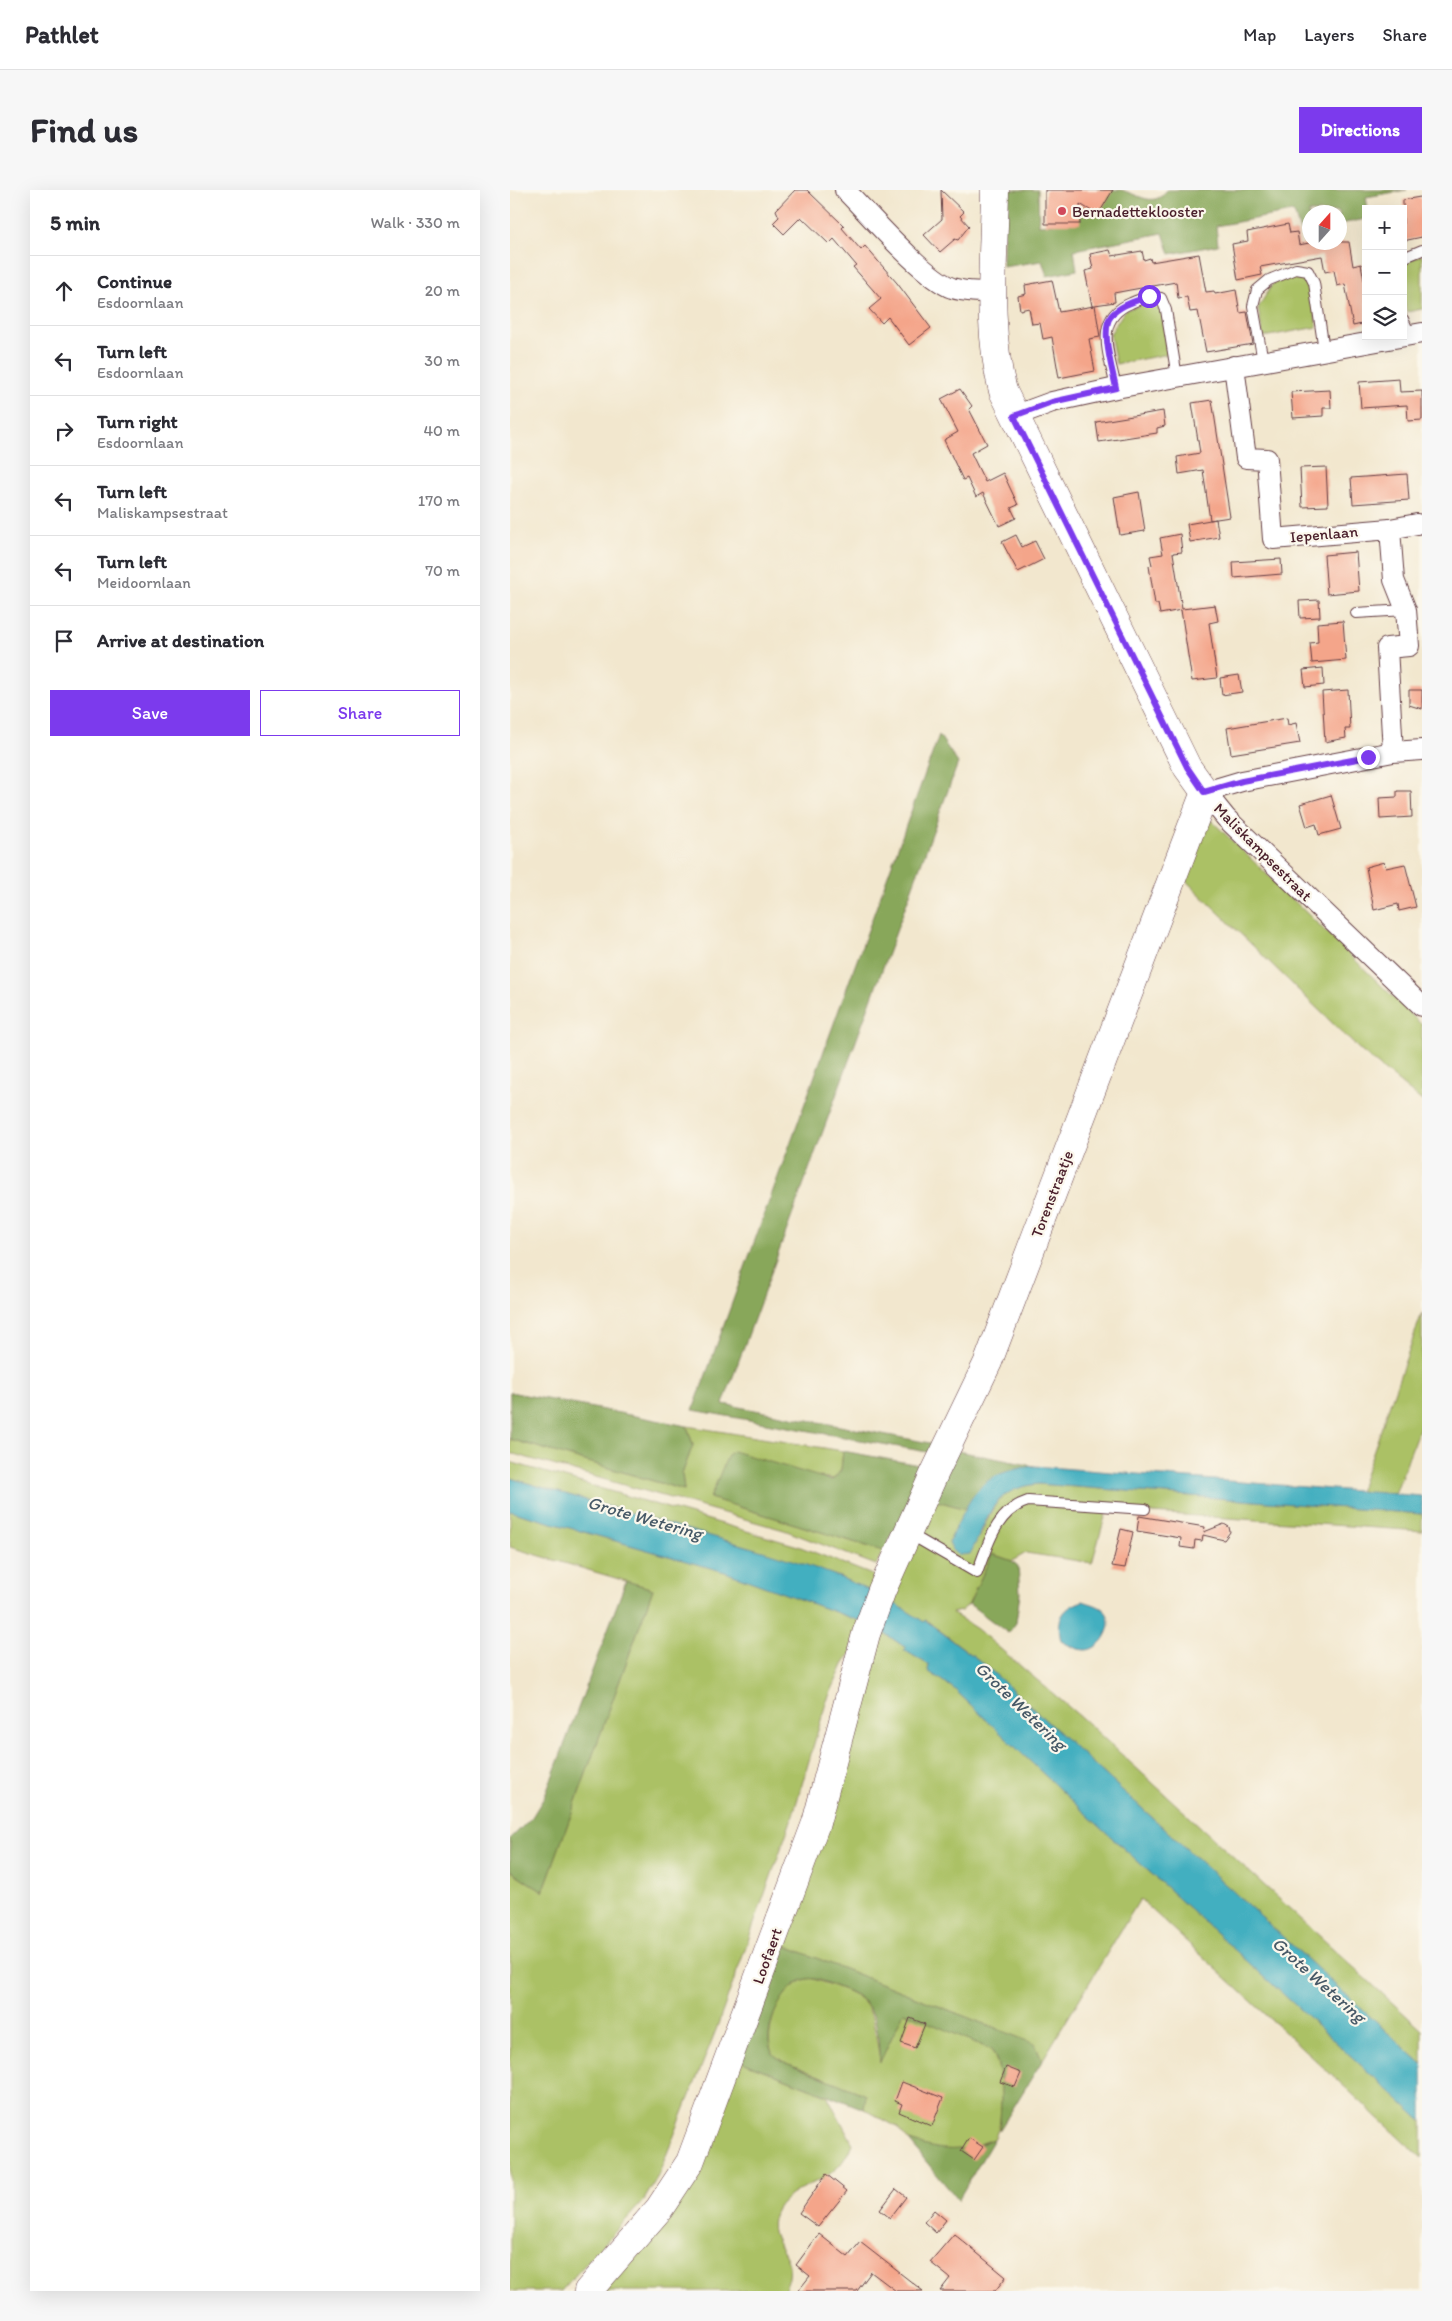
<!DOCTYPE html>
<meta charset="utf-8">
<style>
:root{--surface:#fff;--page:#f7f7f7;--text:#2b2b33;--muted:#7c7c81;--line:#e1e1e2;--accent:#7c3aed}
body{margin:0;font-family:Itim,sans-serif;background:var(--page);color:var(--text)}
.controls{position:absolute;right:15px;top:15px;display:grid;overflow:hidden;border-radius:0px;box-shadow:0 5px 20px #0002}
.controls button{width:45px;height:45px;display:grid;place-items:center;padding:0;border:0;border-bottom:1px solid var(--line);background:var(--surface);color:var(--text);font:25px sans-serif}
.compass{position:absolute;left:792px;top:15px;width:45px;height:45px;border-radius:50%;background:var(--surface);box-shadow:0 5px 20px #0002;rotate:21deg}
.stop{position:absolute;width:15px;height:15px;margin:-11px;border:4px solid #7c3aed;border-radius:50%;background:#fff}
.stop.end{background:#7c3aed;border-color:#fff;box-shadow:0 1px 5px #0008}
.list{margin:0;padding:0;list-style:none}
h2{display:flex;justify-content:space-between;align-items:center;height:65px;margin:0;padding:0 20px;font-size:21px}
h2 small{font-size:16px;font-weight:400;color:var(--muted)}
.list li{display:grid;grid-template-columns:32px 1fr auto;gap:15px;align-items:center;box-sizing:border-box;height:70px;padding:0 20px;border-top:1px solid var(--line)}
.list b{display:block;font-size:19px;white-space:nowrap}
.list p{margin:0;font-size:16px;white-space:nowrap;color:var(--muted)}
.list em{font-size:16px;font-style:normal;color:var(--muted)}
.actions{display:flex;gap:10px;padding:15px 20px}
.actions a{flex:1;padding:11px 0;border:1px solid var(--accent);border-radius:0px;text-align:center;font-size:18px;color:var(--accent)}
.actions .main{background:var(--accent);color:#fff}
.icon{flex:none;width:28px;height:28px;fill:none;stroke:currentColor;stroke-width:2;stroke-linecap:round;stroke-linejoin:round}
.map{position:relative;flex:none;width:912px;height:2101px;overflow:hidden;border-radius:0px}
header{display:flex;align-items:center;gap:30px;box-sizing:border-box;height:70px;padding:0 25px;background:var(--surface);border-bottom:1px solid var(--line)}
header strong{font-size:24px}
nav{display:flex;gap:28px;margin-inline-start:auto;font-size:18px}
.intro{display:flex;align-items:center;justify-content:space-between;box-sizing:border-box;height:120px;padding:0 30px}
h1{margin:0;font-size:35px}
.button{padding:12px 22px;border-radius:0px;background:var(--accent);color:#fff;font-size:18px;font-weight:700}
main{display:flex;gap:30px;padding:0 30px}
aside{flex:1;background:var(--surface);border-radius:0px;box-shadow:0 5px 20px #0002}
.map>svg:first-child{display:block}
</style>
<header>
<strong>Pathlet</strong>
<nav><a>Map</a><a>Layers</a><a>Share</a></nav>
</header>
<div class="intro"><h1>Find us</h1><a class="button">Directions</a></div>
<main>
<aside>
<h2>5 min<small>Walk · 330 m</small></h2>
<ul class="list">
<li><svg class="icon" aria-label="ahead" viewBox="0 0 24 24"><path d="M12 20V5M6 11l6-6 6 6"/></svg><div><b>Continue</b><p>Esdoornlaan</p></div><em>20 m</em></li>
<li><svg class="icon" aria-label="left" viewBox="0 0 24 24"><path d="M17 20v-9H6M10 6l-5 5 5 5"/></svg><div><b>Turn left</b><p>Esdoornlaan</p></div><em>30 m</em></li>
<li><svg class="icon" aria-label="right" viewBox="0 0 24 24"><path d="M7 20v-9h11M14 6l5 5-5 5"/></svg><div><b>Turn right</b><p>Esdoornlaan</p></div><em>40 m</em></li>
<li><svg class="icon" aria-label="left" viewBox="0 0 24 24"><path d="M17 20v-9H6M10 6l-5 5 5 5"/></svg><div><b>Turn left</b><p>Maliskampsestraat</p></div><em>170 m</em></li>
<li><svg class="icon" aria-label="left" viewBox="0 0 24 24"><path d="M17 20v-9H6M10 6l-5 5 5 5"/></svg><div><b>Turn left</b><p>Meidoornlaan</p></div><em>70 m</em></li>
<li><svg class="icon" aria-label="arrive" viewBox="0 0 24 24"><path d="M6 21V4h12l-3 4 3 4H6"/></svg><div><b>Arrive at destination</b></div></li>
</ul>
<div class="actions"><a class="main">Save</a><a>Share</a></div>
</aside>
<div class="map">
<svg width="912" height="2101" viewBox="0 0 912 2101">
<rect width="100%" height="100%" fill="#fbf7ec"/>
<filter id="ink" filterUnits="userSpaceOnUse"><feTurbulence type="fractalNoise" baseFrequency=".02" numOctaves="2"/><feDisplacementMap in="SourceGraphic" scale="10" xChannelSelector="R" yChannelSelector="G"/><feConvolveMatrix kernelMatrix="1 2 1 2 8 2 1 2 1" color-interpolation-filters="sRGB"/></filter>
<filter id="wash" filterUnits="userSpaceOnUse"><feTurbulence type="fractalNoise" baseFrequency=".0096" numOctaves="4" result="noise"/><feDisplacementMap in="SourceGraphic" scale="20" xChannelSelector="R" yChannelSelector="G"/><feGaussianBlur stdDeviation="1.12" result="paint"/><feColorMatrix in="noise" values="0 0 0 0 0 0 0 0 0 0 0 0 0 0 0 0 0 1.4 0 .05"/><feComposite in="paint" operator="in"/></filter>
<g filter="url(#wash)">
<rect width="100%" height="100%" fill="#f2e7ce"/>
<path fill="#abc165" stroke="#7a7048" d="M912,65v54l-15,3c-4,-9 -8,-43 0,-50 4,-3 11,-5 15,-7z
M786,86l15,9 6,42 -54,10 -5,-29 15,-25z
M638,113l15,9 6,42 -53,10 -6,-30 15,-24z
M692,628l10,3 210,204v76l-61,-50 -182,-177z
M912,1123v108l-27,73 -36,-2z
M177,1236l156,25 -2,19 -7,9 -21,-3 -95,7 -8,15 173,53 -7,14 -92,-35 -274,-77v-14l174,51 -2,-16 11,-29z
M0,1272l288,84 77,30 -5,16 -30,-15 -106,-34 -224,-65z
M528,1294l384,30v17l-315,-21 -15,53 -66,-10 -14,8 -20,-7 -23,50 -8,7 -9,2 25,16 106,90 339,311v34l-438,-400 -58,-44 -2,2 -39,-24 42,-100 39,11 -17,33 31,-6c14,-32 19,-48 58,-52z
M0,1321l215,61 135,49 -9,32 -8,12 -17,38 -33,112 -77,215 -58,146 -14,24 -83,91h-51v-421l33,22 110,-303 -143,-42z
M368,1439l28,19 -2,2 25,15 -1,6 25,17 120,114 349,319v37l-282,-259 -98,162 -7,-17 -257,-101z
M300,1788c62,21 60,18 70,83l24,-50 86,38c14,15 15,73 4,90l-36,12 -23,-2 -26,-8 -12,-14 -33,-18 2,-14 -84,-34c-3,-3 -7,-5 -9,-8 -9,-10 1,-46 9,-55 7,-9 16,-17 28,-20z
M229,1861l6,12 82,32 26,49c-4,7 -9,17 -15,23 -18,19 -58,22 -65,52 -6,28 30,36 11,72h-183l89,-102z"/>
<path fill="#88a75a" stroke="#696342" d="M494,0h34l1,35 34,-3 -2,-14 16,-2 10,-16c7,0 17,0 24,0 17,4 33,19 46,0h240l-41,7 2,12h-2v10l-26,5 -1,-12h-30v18l-9,1 -5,-16 -3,-3 -76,14 2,19 -48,9 -7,-21 -89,17 3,20 -30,6 -5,-15 -39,6z
M429,545l19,28 -235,641 207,39 12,4 -4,7 -245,-44z
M0,1202l177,34 6,19 -11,29 2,16 -174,-51z
M443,1260l81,16 -18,3 -42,26 -8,14 -39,-11z
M223,1261l97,29 4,-1 7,-9 2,-19 87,16 -47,84 -173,-53 18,-43z
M482,1364l20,7 6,5 2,27 -4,30 -8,10 -39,-29z
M116,1391l27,8 -110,303 -33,-22v-31l22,-22 13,-21z
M268,1753l257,101 7,17 -43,70c2,-21 6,-67 -9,-82l-86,-37 -24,50c-2,-15 -1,-35 -8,-49 -7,-14 -18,-20 -32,-25 -9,-3 -23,-11 -33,-9 -23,3 -45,50 -36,71 2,5 7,8 11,11l84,34 -2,14 -119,-46 -5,-5z
M484,1949l-36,61 -49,-59c36,11 50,12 85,-2z"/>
<path fill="#43afc0" stroke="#466776" d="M524,1276l388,30v18l-384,-30c-49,6 -48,33 -68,70l-10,1 -8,-5 -3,-8c23,-47 28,-69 85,-76z
M0,1288c66,19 131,38 197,57 74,21 153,42 217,87l1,-2 59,44 438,400v57l-349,-319 -120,-114 -25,-17 1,-6 -25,-15 2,-2 -4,-3 -24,-16 -18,-8 -135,-49 -215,-61z
M573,1411c8,3 20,5 24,13 7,14 -6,35 -21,36 -10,0 -17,-5 -25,-9 -5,-22 1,-33 22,-40z"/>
<g id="blocks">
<path fill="#f4a58a" d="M285,0h12l37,36 -2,2 19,22 4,-4 32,37 34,45 -22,17 -21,-28 -6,6 -13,-14 12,-10 -28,-32 3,-2 -22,-26 -5,5 -28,-27 -17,17 -11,-11 6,-6 -3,-7z
M431,0l23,22 -4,4 9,10 -11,14 -3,-1 -15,13 -16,-17 18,-16z
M535,0h68l-15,25 -18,-11v20h-35z
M910,7l2,3v37l-19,4v-41z
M778,34l2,9 7,-1 2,13 15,-3h35l4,24 8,-2 3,16h2v43l-13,3 -8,-42 -8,2 -3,-16 -9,2 -3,-16 -62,11 2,8 -24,5 -6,-36 16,-3 -1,-9z
M600,60l2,6 30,-5 2,9 6,-2 1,4 48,-8 7,38 8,-1 1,3 21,-4 4,23 7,-1 6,32 -47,8 -8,-41 -8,1 -3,-15 -9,1 -2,-16 -46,8 -16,3 1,9 -20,3 5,32 -11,2 6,32 -36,7 -7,-41 -9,2 -3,-16 -8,1 -3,-16 -9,2 -2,-14 8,-2 -1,-9 27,-5 7,32 35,-6h-2l-7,-35 8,-2 -3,-15z
M889,189l1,13 22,-1v29l-14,1 -1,-16 -46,3 -2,-26z
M450,199l12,17 -3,3 18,35 -16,9 14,29 18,-9 15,32 -7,3 5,10 -17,8 -16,-33 -7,4 -9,-19 -4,2 -19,-40 14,-8 -17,-33z
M820,200l1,18h-8v8l-30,2 -2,-26z
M702,210l18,117 -20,3 -7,-50 -24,4 -2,-17 23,-4 -8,-50z
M653,221l2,15 -8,2v5l-58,9 -3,-20z
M816,277l2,39 -26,1 -2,-39z
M897,284l2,26 -56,4 -2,-26z
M629,302l6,39 -25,4 -6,-38z
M706,329l3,18 -29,5 -3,-18z
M670,344l2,18 -9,1 9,56 33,-4 3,16 -9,2 8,55 -25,3 -11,-71 -21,4 -2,-10h-3l-6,-38 3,-1 -2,-9 13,-2 -3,-16z
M506,345l6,12 13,-6 9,18 -26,13 -16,-30z
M846,362l3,39 -32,3 -3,-39z
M771,369l1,15 -48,4 -1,-16z
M809,410l1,17 -20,1 -1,-17z
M833,431l3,39 -34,3 -2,-20 8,-1 -1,-19z
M813,478l1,17 -19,2 -2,-17z
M729,485l3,17 -20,3 -2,-17z
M838,500l2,39h-5l1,9 -21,4 -3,-50z
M899,500h13v19l-13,-4z
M777,528l1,7 8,-2 4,20 -69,11 -4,-26z
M887,601h14l1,26 -32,2 -1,-21 18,-1z
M821,605l10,34 -22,6 -3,-11 -9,3 -7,-23z
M874,672l2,6 19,-4 11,43 -17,4 -1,-7 -24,6 -8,-43z
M629,1326l66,11 -1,5 20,-8 5,3 1,5 -6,8 -21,-5 -1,6 -7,-1 -1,9 -14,-2 1,-9 -44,-7z
M611,1339l12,3 -8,36 -13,-2z
M400,1828l15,6 -10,24 -14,-5z
M496,1877l15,6 -6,14 -15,-5z
M392,1892l41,16 -11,28 -33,-14 3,-8 -7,-3z
M459,1948l14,9 -9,13 -13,-9z
M316,1984l21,17 -29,36 -19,-14z
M386,1999l10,8 -16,21 -10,-8z
M424,2020l12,10 -10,13 -12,-11z
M309,2044l29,23 12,-15 63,49h-27l-25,-19 -14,19h-59l12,-15 -14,-11z
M444,2044l52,43 -11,14h-55l10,-13 -20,-16z"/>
</g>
</g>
<g filter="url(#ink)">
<use href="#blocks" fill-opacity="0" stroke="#633d43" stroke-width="1"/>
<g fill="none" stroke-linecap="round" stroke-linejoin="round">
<g stroke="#633d43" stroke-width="12">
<path id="lane" d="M893,68l19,-8
M893,129l7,16
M753,171l-10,-55 4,-16 12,-10 27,-11 12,2 6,12 10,67
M606,198c-6,-32 -24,-69 15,-85 11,-5 18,-7 30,-5l5,12 11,67
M846,423l50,-3
M398,1343l69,40c11,-29 19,-62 51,-72l117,8"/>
</g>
<g stroke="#633d43" stroke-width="22">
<path id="street" d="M335,0c23,23 79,88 107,98 13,4 28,4 42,4
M724,176l12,92 21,1 6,80 117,-10 27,-5
M504,226l38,-14 64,-14 306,-55
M880,339l4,51 12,30 3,36 -22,2 6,104
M912,560l-29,2 -151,29 -37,11 21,26 196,188"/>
</g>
<g stroke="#633d43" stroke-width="29">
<path id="secondary" d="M78,2101l71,-82 31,-47 126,-339 50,-189 16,-44 53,-118 53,-110 217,-570 -18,-25 -184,-376c-17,-64 -9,-134 -8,-201"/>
</g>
<use href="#lane" stroke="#fff" stroke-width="10"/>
<use href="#street" stroke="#fff" stroke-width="20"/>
<use href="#secondary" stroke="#fff" stroke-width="28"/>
</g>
</g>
<g fill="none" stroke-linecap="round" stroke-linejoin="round" filter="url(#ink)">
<path stroke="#7c3aed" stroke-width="6" d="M639,106c-13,5 -29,9 -38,20 -11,13 2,56 5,72l-64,14 -38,14 173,351 17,25 38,-11 126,-24"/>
</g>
<circle fill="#d1495b" stroke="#fbf7ec" stroke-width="2" cx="552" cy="21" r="5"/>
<g text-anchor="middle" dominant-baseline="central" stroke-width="4.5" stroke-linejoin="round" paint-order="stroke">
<g font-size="16" fill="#4a1f2b" stroke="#fbf7ec" text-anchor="start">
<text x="562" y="21">Bernadetteklooster</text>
</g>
<g font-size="16" fill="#4a1f2b" stroke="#fbf7ec">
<text transform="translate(814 344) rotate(-5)">Iepenlaan</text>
<text transform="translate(753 662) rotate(45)">Maliskampsestraat</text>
<text transform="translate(542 1004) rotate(-69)">Torenstraatje</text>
<text transform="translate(257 1766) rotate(-70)">Loofaert</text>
</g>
<g font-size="18" font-style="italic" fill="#475967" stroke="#fbf7ec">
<text transform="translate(135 1328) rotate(16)">Grote Wetering</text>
<text transform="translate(511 1516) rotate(44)">Grote Wetering</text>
<text transform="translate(809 1790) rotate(42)">Grote Wetering</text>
</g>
</g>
</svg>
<div class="controls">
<button>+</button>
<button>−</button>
<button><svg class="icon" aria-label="layers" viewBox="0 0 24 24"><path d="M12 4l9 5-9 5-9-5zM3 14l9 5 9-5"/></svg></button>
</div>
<svg class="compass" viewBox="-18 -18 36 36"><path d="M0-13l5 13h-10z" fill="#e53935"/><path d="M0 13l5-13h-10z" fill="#7c7c81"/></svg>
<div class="stop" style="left:639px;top:106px"></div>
<div class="stop end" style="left:858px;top:567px"></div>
</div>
</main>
